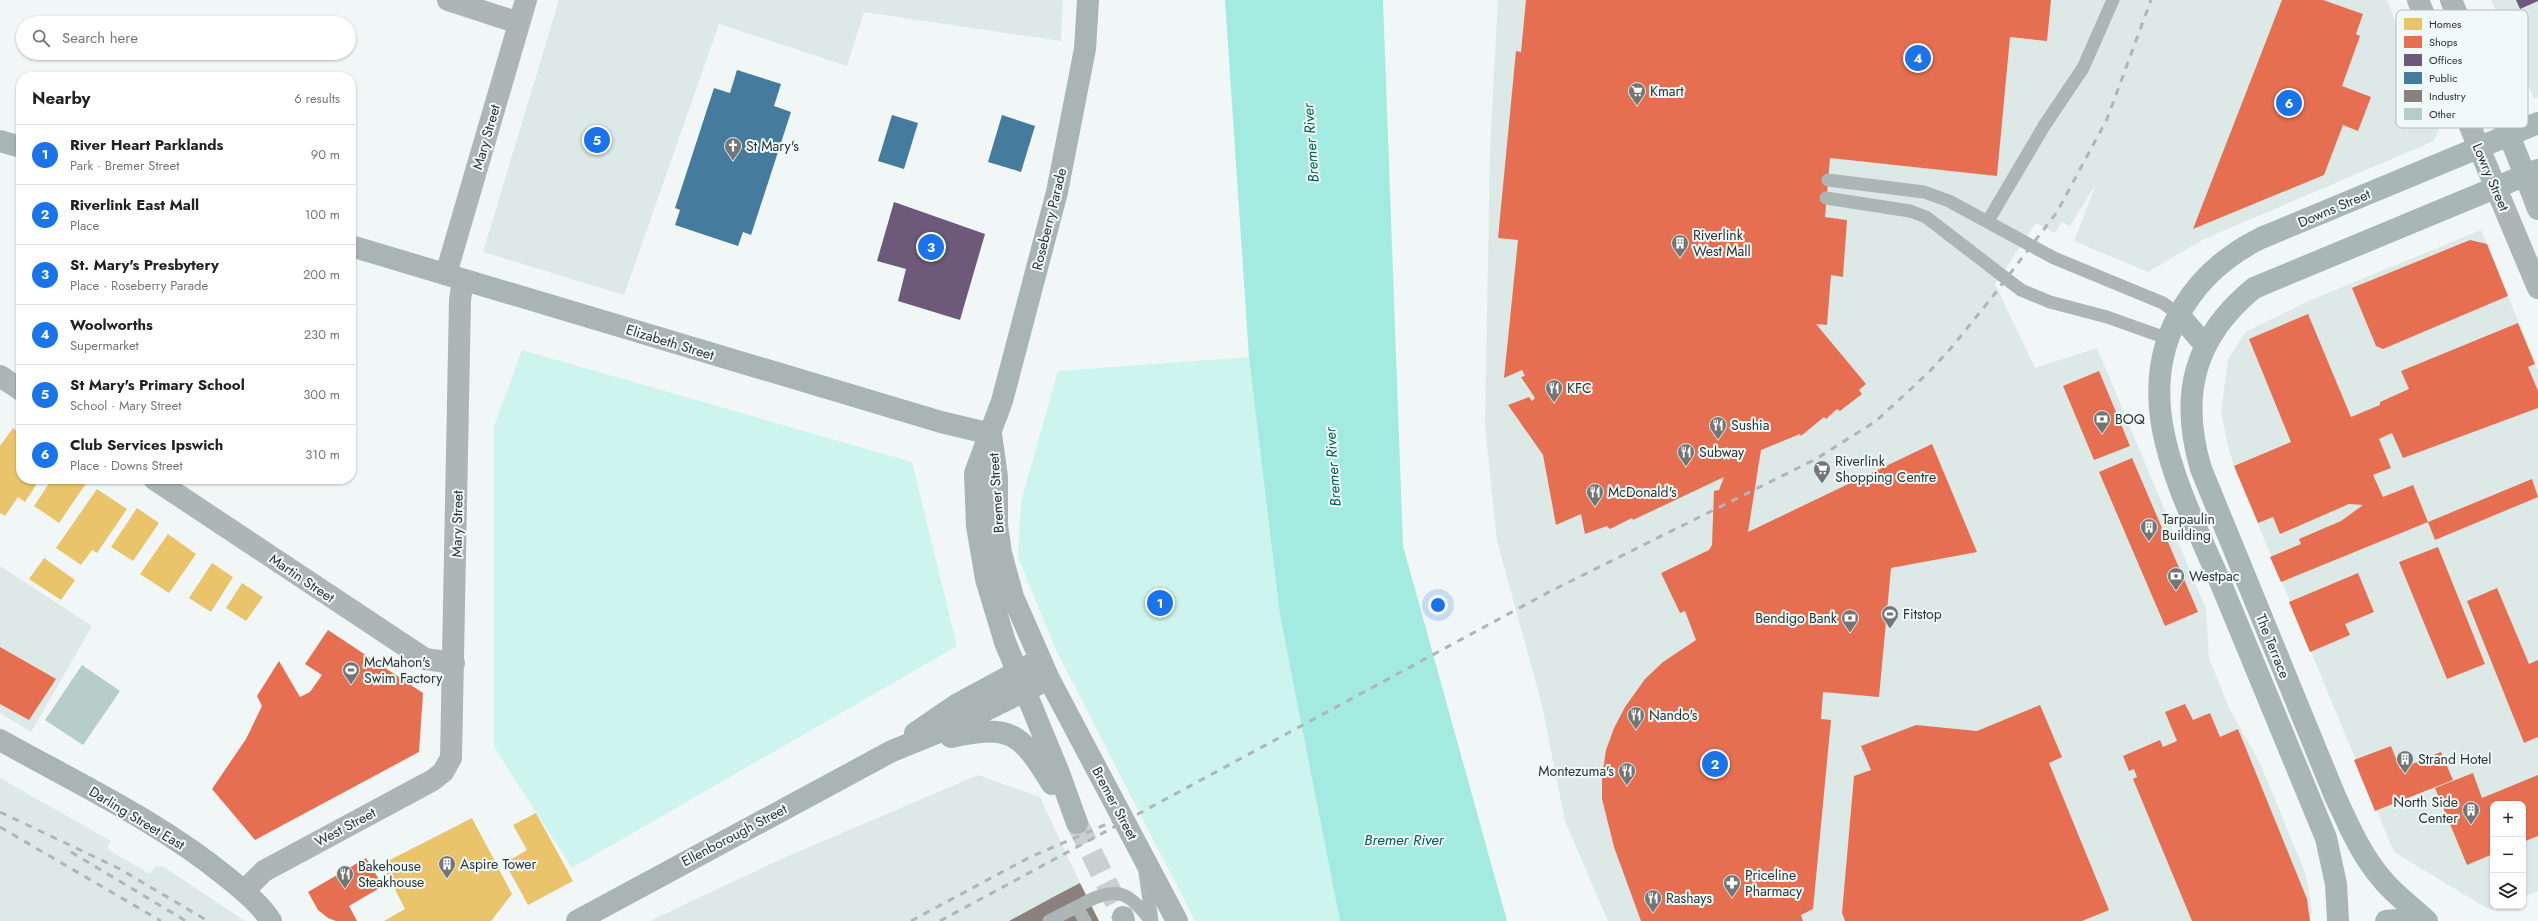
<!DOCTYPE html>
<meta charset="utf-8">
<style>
:root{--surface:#fff;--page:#f6f6f6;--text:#222;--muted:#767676;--line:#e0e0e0;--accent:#1a73e8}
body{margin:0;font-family:Jost,sans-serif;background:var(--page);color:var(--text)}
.controls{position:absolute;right:12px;bottom:12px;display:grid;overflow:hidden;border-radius:8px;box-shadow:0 1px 3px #0004}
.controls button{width:36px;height:36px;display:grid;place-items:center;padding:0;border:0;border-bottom:1px solid var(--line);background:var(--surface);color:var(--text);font:20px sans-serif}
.you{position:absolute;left:1438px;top:605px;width:14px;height:14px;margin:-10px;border:3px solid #fff;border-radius:50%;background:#1a73e8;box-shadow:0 0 0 6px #1a73e833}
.badge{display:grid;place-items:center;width:26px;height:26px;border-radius:50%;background:var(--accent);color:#fff;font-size:13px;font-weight:700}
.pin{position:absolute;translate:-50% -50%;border:2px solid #fff;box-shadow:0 1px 4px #0006}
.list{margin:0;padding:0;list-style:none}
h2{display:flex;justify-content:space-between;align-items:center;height:52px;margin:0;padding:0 16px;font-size:17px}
h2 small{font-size:13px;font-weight:400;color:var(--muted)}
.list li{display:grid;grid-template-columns:26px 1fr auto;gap:12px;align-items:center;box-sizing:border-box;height:60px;padding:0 16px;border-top:1px solid var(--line)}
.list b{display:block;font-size:15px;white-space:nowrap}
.list p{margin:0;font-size:13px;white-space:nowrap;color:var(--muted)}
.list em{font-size:13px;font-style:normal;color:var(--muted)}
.icon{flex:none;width:22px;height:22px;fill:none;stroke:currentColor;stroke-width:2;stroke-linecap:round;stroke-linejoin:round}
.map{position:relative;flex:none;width:2538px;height:921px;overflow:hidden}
.search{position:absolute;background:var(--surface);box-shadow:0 1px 3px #0004;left:16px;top:16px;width:340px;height:44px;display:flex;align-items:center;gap:10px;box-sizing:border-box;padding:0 14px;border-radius:22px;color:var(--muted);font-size:15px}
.panel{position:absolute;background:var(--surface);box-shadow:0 1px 3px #0004;left:16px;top:72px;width:340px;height:412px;border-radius:16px}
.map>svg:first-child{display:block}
</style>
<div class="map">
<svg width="2538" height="921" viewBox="0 0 2538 921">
<rect width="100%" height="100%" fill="#f1f7f6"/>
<path fill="#dde9e7" d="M559,0h504l-2,41 -197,-29 -17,54 -128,-42 -95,271 -141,-43z
M1498,0h889l25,63 28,63 -6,15 -230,98 -56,33 -74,-31 22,-57 -26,42 -8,-4 -7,11 -19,-10 -41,61 40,84 62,-20 109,261 3,49 20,50 31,55 46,112 6,35 -3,11h-701l-43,-100 -23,-116 -45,-164 -12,-114 5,-280z
M2491,0h47v97l-4,2z
M2481,230l57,140v521l-15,6v-93h-30v102h9l-12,4 -96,-58 -160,-386 -5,-16 -8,-38 7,-53 18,-27 65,-32z
M0,566l92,60 -61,106 -31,-19z
M978,775l62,22 40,86 -72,38h-358l129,-61z
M0,778l111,63 -4,8 43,25 5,-8 9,1 81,54h-245z"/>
<path fill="#cdf4ed" d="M522,350l390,112 45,184 -385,222 -78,-121v-320z
M1249,357l44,323 47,241h-145l-140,-273 -37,-91 3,-55 37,-131z"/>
<path fill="#a3ebe0" d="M1225,0h158l20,546 104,375h-167l-60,-306 -31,-258z"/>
<path fill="#e9c46a" d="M13,428l8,6v45h19l-15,23 -7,-5 -13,19 -5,-3v-67z
M52,479h37l-30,44 -25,-17z
M97,489l30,20 -30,44 -5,-3 -11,15 -25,-17z
M137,508l22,15 -26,38 -22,-14z
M168,534l28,20 -27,39 -29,-19z
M44,558l31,22 -14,20 -32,-21z
M212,563l21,14 -22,35 -22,-14z
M242,583l21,14 -17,24 -20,-13z
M536,813l37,68 -45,24 -23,-42 22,-13 -14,-25z
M472,818l40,76 -21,27h-107l21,-12 -23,-45z"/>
<path fill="#e76f51" d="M1526,0h525l-4,41 -37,-4 -13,139 -167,-18 -5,59 22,3 -4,57 -12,-2 -4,50 -11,-1 50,60 -7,6 3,4 -22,17 -3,-2 -11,10 -2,-2 -23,19 -1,-2 -39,16 -13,82 184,-88 45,108 -86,16 -12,129 -56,-5 -2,27 10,1 -18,189 -12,6 2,6h-162l-27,-74 -12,-48v-22l4,-27 8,-22 11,-21 20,-28 18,-17 33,-22 -11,-29 -5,2 -19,-40 48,-23 3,-5 2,-54 5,-1 5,-13 -91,43 -1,-2 -22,11 -3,-3 -22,8 -4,-20 -25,11 -13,-70 -35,-50 21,-8 3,4 3,-3 -14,-21 4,-1 -3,-6 -18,8 14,-138 -20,-2 18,-187 5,1z
M2282,0h41l40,14 -7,20 4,2 -18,50 29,11 -13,34 -15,-6 -19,50 -131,54z
M2470,240l17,4 21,52 -125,53 -7,-3 -24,-58z
M2308,314l43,103 29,-12v-3l29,-13 -8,-18 117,-48 17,41 -7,3 10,24v17l-135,50 -11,-25 -13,6 12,29 -18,7 10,22 30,-12 15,37 -147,60 -11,-25 31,-13 -2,-5 42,-18 22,-16 -14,-1 -69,30 -7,-17 -15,6 -24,-57 57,-24 -42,-103z
M2099,371l31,75 -36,14 -31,-74z
M2132,458l66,154 -33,14 -66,-154z
M2532,479l6,18 -103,43 -7,-18z
M2438,547l47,117 -38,15 -48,-117z
M2358,573l16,39 -29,12 5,11 -40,17 -21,-50z
M2497,588l32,76 9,-4v77l-14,6 -57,-142z
M328,630l95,63 -4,59 -164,88 -43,-51 34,-50 16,-33 -5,-10 22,-35 21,36 10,-5 12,-17 -17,-11z
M0,647l56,32 -27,41 -29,-16z
M2185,704l8,16 17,-7 10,24 18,-8 69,170 3,22h-118l-59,-142 4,-2 -3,-8 -5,2 -6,-15 37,-16 3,7 14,-6 -12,-29z
M2040,705l22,52 -13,6 60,147 -27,11h-237l-3,-8 12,-137 17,-6 -10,-24 55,-21 61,6z
M2391,746l9,23 41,-17 12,28 -78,31 -21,-51z
M2473,773l9,25 56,-23v61l-15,6v-38h-30v50l-26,11 -32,-77z
M366,858l17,28 -34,20 8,15h-21l-8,-3 -10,-8 -10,-18z"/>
<path fill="#6d597a" d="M2516,0h22v1l-18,8z
M894,202l91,32 -25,86 -62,-19 8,-32 -29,-8z"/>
<path fill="#457b9d" d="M737,70l44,14 -7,22 17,6 -40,123 -8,-3 -5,14 -63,-21 5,-15 -5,-2 39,-120 16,5z
M892,115l26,8 -14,46 -26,-8z
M1002,115l33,11 -14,46 -33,-10z"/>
<path fill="#8a817c" d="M1080,883l19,38h-90l46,-25z"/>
<path fill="#b7cdc9" d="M82,665l38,26 -37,54 -38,-25z"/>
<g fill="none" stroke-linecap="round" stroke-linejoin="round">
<path stroke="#cad0cf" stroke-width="22" stroke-dasharray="22 11" stroke-linecap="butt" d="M1077,823l46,94"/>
<path stroke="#abb6b5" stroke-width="13" d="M1828,180l96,12 25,9 105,57 109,45 15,11
M1826,198l84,13 16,6 95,73 29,12 57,15 59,21
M1988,221l56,-95 39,-58 30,-68
M1145,873l7,48
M1077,907l8,14
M1049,921l39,-20"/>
<path stroke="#abb6b5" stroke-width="22" d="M448,0l71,23
M2418,0l61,148
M2451,0l58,135
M2525,175l13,34
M2496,188l42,100
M446,274l80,-274
M0,376l21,14
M154,479l262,174 9,6 29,4
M244,891l20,-20 169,-91 10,-8 8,-14 9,-458 3,-20"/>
<path stroke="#a9b5b2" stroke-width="22" d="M0,141l21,6
M351,246l590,176 50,12
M991,434l6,43v48l4,28 12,44 36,82 128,242
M915,733l41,-28 74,-40
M951,737c61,-14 70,-3 101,47
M0,740c77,43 160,82 228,138 16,13 32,26 43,43
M1077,823l-18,-50 -54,-131 -19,-63 -9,-53 -2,-53 27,-72 55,-209 28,-143 3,-49
M1123,917l1,4
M577,921l315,-170 64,-26 93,-46"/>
<path stroke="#a8b6b5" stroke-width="22" d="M2509,135l16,40
M2479,148l17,40
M2178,314l27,31
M2338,921l-2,-37 -10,-46c-33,-81 -67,-161 -100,-242 -37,-91 -103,-195 -42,-290 19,-31 45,-52 77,-68l277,-115
M2386,921l24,-2 12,2
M2427,921c-15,-14 -32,-26 -45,-42 -21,-24 -34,-55 -47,-83l-134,-327c-22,-74 -7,-132 53,-181l284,-118"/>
<path stroke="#afb6b5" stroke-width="3" stroke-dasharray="7 7" stroke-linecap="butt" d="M0,812l118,56 90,53
M0,827l161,94
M71,852l115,69
M911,921l119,-64 91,-39
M940,921l609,-329 267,-133 60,-38 53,-49 23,-25 41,-51 64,-84 50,-93 44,-119"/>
<path stroke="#abb6b5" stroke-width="13" d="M1088,901c32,-16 42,-6 63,20"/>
</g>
<defs>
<g id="supermarket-pin" transform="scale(0.9)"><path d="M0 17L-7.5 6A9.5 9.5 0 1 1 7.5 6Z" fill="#727776" stroke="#eff9f7"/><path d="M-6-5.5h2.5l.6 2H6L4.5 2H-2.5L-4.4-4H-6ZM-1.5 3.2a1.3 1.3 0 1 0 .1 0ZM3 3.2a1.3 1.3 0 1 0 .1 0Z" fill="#fff"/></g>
<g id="church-pin" transform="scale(0.9)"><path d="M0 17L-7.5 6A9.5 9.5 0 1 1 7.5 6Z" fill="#727776" stroke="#eff9f7"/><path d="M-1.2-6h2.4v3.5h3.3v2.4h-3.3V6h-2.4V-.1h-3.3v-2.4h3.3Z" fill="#fff"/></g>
<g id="building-pin" transform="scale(0.9)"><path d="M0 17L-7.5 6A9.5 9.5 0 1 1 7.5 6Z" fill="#727776" stroke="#eff9f7"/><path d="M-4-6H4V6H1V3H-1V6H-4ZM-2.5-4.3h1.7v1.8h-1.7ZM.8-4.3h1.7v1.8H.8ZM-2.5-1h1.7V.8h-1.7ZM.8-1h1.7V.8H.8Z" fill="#fff"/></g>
<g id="restaurant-pin" transform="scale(0.9)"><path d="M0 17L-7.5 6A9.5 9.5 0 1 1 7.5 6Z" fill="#727776" stroke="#eff9f7"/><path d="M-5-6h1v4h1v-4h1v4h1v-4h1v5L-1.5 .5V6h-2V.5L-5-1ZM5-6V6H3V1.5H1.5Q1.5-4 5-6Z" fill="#fff"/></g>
<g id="bank-pin" transform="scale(0.9)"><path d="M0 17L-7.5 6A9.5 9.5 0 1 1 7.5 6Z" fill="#727776" stroke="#eff9f7"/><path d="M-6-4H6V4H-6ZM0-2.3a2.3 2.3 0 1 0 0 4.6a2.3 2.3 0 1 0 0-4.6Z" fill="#fff"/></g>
<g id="stadium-pin" transform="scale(0.9)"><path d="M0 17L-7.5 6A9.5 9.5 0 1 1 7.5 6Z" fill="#727776" stroke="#eff9f7"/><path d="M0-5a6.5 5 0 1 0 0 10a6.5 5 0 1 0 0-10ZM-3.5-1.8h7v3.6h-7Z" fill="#fff"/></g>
<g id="pharmacy-pin" transform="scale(0.9)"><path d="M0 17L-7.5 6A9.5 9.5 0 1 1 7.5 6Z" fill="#727776" stroke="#eff9f7"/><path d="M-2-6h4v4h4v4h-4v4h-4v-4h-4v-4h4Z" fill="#fff"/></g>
</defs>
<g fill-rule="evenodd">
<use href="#supermarket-pin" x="1637" y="91"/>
<use href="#church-pin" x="733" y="146"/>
<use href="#building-pin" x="1680" y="243"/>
<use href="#restaurant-pin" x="1554" y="388"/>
<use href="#bank-pin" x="2102" y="419"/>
<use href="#restaurant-pin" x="1718" y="425"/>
<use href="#restaurant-pin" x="1686" y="452"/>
<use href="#supermarket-pin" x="1822" y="469"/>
<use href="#restaurant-pin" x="1595" y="492"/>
<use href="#building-pin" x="2149" y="527"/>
<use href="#bank-pin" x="2176" y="576"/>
<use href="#stadium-pin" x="1890" y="614"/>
<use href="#bank-pin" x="1850" y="618"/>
<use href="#stadium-pin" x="351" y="670"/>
<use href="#restaurant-pin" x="1636" y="715"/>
<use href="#building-pin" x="2405" y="759"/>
<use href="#restaurant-pin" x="1627" y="771"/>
<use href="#building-pin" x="2471" y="810"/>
<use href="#building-pin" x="447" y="864"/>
<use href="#restaurant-pin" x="345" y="874"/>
<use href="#pharmacy-pin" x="1732" y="883"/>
<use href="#restaurant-pin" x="1653" y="898"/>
</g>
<g text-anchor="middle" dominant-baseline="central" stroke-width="4" stroke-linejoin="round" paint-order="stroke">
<g font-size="14" fill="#2e3231" stroke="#eff9f7" text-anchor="start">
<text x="1650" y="91">Kmart</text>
<text x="746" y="146">St Mary's</text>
<text x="1693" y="235">Riverlink<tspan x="1693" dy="16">West Mall</tspan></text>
<text x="1567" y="388">KFC</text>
<text x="2115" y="419">BOQ</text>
<text x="1731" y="425">Sushia</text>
<text x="1699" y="452">Subway</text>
<text x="1835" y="461">Riverlink<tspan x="1835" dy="16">Shopping Centre</tspan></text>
<text x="1608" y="492">McDonald's</text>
<text x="2162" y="519">Tarpaulin<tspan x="2162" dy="16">Building</tspan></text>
<text x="2189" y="576">Westpac</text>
<text x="1903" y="614">Fitstop</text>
<text x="1837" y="618" text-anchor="end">Bendigo Bank</text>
<text x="364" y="662">McMahon's<tspan x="364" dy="16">Swim Factory</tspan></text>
<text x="1649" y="715">Nando's</text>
<text x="2418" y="759">Strand Hotel</text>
<text x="1614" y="771" text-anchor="end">Montezuma's</text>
<text x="2458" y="802" text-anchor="end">North Side<tspan x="2458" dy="16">Center</tspan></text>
<text x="460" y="864">Aspire Tower</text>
<text x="358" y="866">Bakehouse<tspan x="358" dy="16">Steakhouse</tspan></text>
<text x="1745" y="875">Priceline<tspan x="1745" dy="16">Pharmacy</tspan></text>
<text x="1666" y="898">Rashays</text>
</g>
<g font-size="14" fill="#2e3231" stroke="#eff9f7">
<text transform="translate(486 137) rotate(-74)">Mary Street</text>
<text transform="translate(2491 177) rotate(67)">Lowry Street</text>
<text transform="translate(2334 208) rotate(-23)">Downs Street</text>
<text transform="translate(1049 219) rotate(-76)">Roseberry Parade</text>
<text transform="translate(670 342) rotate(17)">Elizabeth Street</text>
<text transform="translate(996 493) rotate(-94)">Bremer Street</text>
<text transform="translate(457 524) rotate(-89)">Mary Street</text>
<text transform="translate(302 578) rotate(34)">Martin Street</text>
<text transform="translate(2273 646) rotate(68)">The Terrace</text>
<text transform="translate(1115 803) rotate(62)">Bremer Street</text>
<text transform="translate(137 818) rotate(31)">Darling Street East</text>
<text transform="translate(345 827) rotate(-28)">West Street</text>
<text transform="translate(734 835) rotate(-28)">Ellenborough Street</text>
</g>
<g font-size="15" font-style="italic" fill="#015d53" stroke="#eff9f7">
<text transform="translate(1311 143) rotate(-94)">Bremer River</text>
<text transform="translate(1333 467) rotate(-94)">Bremer River</text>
<text x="1404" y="840">Bremer River</text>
</g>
</g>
<rect x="2396" y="10" width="132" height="118" rx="6" fill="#eff9f7" stroke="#b5bdbc" stroke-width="1"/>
<rect x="2404" y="18" width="18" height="12" fill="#e9c46a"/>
<rect x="2404" y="36" width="18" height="12" fill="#e76f51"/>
<rect x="2404" y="54" width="18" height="12" fill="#6d597a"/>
<rect x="2404" y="72" width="18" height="12" fill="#457b9d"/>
<rect x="2404" y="90" width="18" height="12" fill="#8a817c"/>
<rect x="2404" y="108" width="18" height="12" fill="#b7cdc9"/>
<g font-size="11" fill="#2e3231">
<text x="2429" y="28">Homes</text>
<text x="2429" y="46">Shops</text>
<text x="2429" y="64">Offices</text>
<text x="2429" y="82">Public</text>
<text x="2429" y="100">Industry</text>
<text x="2429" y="118">Other</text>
</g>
</svg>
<div class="controls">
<button>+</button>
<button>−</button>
<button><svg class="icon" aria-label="layers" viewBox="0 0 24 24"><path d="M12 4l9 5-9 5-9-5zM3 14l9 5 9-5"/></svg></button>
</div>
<div class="you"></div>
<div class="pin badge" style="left:1160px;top:603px">1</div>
<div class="pin badge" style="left:1715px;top:764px">2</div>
<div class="pin badge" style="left:931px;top:247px">3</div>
<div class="pin badge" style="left:1918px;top:58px">4</div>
<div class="pin badge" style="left:597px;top:140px">5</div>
<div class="pin badge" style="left:2289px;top:103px">6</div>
<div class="search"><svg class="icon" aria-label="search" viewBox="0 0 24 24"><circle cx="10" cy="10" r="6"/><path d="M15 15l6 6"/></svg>Search here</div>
<section class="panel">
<h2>Nearby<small>6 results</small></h2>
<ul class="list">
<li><span class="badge">1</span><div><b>River Heart Parklands</b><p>Park · Bremer Street</p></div><em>90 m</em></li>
<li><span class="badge">2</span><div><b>Riverlink East Mall</b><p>Place</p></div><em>100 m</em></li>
<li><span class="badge">3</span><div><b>St. Mary's Presbytery</b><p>Place · Roseberry Parade</p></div><em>200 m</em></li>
<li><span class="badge">4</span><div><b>Woolworths</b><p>Supermarket</p></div><em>230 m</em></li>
<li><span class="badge">5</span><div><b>St Mary's Primary School</b><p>School · Mary Street</p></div><em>300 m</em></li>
<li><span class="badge">6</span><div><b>Club Services Ipswich</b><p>Place · Downs Street</p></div><em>310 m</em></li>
</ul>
</section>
</div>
